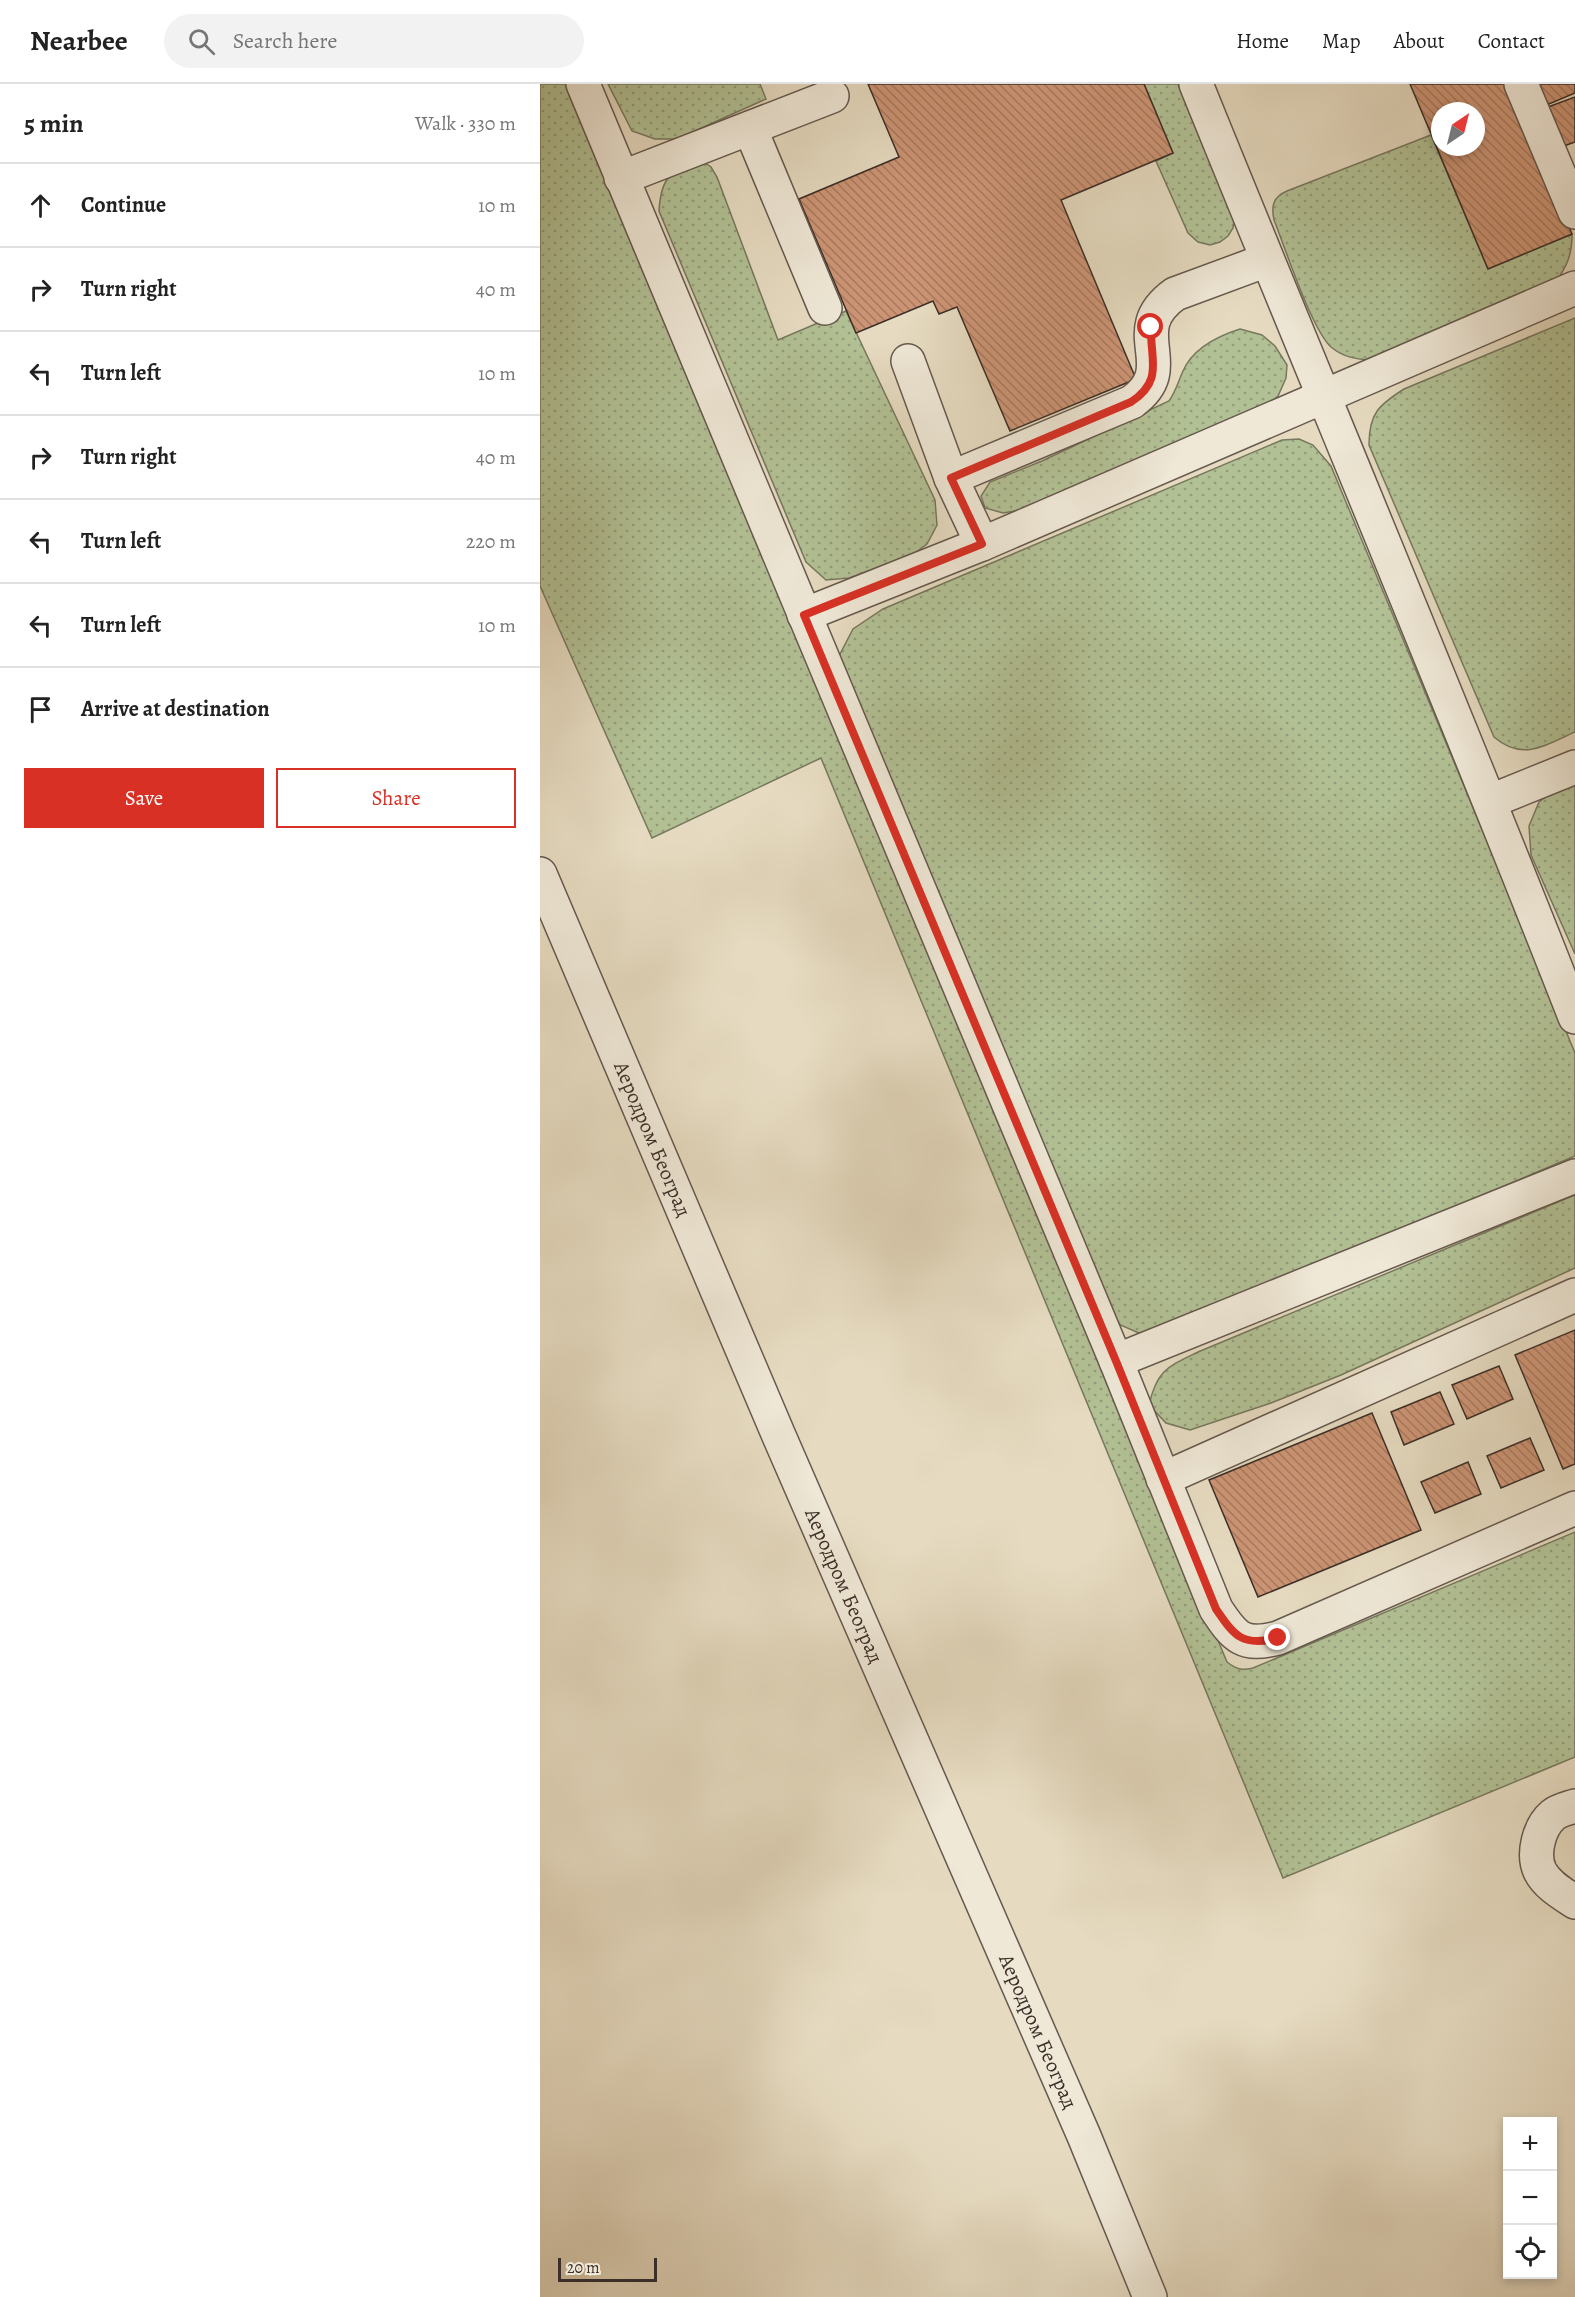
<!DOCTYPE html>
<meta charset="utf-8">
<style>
:root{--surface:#fff;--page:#f2f2f2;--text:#222;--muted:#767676;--line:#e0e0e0;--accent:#d93025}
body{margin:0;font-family:Alegreya,serif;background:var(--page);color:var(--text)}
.controls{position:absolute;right:18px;bottom:18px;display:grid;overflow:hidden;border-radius:0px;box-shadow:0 3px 9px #0003}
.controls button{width:54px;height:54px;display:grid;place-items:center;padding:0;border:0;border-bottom:2px solid var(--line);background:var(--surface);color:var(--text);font:30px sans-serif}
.compass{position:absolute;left:891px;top:18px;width:54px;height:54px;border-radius:50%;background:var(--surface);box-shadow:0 3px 9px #0003;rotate:35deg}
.scale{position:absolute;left:18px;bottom:15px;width:99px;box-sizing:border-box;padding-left:6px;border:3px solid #3c2e28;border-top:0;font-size:16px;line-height:21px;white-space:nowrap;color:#3c2e28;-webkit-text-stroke:4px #efe8d7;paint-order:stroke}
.stop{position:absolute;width:18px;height:18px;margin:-14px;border:4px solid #d93025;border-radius:50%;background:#fff}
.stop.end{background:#d93025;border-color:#fff;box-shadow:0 2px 6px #0008}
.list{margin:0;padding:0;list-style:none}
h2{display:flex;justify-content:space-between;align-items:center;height:78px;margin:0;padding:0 24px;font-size:26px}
h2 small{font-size:20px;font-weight:400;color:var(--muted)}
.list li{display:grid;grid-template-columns:39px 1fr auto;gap:18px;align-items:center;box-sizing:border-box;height:84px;padding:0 24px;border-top:2px solid var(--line)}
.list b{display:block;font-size:22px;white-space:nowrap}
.list em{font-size:20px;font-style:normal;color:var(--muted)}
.actions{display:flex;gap:12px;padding:18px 24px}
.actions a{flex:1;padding:14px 0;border:2px solid var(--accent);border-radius:0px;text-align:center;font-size:21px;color:var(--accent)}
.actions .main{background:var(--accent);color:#fff}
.icon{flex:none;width:33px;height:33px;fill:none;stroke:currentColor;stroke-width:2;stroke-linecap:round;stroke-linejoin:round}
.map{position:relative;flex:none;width:1035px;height:2213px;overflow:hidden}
header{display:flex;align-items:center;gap:36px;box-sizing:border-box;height:84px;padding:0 30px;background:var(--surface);border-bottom:2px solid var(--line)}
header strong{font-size:28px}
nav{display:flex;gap:33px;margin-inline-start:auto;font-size:21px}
.search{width:420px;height:54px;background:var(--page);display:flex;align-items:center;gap:15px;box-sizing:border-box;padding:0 21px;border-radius:33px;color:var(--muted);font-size:22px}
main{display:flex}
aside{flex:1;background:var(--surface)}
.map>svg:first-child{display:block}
</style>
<header>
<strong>Nearbee</strong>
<div class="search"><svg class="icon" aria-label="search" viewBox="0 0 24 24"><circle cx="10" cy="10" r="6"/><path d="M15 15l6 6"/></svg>Search here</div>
<nav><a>Home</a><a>Map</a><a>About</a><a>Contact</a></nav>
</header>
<main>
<aside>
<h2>5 min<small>Walk · 330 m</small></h2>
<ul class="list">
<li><svg class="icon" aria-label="ahead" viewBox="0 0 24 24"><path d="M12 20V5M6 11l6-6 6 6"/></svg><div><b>Continue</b></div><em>10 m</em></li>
<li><svg class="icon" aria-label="right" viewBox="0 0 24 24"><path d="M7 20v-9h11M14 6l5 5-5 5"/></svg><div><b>Turn right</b></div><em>40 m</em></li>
<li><svg class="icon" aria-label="left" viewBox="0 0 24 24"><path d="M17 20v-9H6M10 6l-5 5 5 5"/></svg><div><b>Turn left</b></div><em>10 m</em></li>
<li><svg class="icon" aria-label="right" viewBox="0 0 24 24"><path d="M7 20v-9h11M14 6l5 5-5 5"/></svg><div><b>Turn right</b></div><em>40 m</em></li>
<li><svg class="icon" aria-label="left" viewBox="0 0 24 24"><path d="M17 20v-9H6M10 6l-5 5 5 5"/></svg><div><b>Turn left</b></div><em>220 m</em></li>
<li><svg class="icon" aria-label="left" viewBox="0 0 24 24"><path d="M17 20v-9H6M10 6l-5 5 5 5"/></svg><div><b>Turn left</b></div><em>10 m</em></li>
<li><svg class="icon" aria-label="arrive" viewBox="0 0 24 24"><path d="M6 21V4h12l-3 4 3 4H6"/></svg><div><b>Arrive at destination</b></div></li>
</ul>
<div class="actions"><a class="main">Save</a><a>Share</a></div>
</aside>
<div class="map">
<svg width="1035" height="2213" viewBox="0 0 1035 2213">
<defs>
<pattern id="grass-dots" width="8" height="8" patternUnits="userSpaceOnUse" patternTransform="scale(1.5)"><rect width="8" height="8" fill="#b2c195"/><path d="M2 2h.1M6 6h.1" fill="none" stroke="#929d7a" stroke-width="1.8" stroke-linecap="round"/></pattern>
<pattern id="building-back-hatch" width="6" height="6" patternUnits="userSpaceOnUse" patternTransform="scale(1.5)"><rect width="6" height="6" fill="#cc9474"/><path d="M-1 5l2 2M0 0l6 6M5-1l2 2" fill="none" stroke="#a7795f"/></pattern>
</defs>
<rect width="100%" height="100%" fill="#e6dbc1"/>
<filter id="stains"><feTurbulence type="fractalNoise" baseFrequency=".00333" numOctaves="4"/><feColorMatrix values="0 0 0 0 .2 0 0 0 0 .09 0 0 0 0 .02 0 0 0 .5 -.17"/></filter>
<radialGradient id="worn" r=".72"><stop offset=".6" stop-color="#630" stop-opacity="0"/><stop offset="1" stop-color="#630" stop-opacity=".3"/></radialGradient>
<path fill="url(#grass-dots)" stroke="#77785e" stroke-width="1.5" d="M0,0h28l659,1578c9,7 15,9 26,6l322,-136v225l-292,121 -462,-1120 -169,80 -112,-252z
M68,0h152l6,15 -89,40h-22l-23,-8z
M604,0h34l57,133 -2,11 -5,8 -8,6 -10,3 -12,-3 -10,-9 -32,-72 17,-8z
M891,51l57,134 84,-35c0,21 -5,33 -18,50l-184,76c-15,-1 -27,-3 -39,-13 -20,-19 -45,-97 -57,-127 -3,-14 -1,-23 13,-29z
M161,76l10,7 6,10 61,163 68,-29 89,189 2,25 -10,19 -15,11 -63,23 -23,2 -20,-18 -147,-351c2,-35 11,-39 42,-51z
M1035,234v414c-30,13 -52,30 -81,5l-125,-292c0,-32 10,-40 35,-56z
M700,245l22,6 13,11 12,19 -1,13 -8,18 -11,11 -235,101 -29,5 -18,-5 -4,-12 9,-14 52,-21 127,-60c7,-10 9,-19 14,-30 10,-23 35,-35 57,-42z
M759,355l14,6 18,21 244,587v103l-427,181 -30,-13 -279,-668 14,-27 30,-20 399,-169z
M1035,695v175l-44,-99 -2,-29 10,-24 23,-18z
M1035,1111v73l-234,107 -70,28 -81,27 -24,-7 -17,-18c8,-35 18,-38 49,-53z"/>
<path fill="url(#building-back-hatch)" stroke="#3c2e28" stroke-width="1.5" fill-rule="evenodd" d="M328,0h276l29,69 -112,47 75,179 -126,52 -53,-124 -18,7 -6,-13 -77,32 -57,-134 100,-42z
M870,0h99l63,150 -84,35zM900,27h36v36h-36z
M993,0h42v9l-33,14z
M1035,13v45l-11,4 -16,-39z
M1035,1246v134l-12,5 -48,-114z
M959,1282l14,33 -46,20 -15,-34z
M900,1308l14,32 -50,21 -13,-33z
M832,1329l49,117 -163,67 -49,-117z
M990,1354l14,32 -43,18 -14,-32z
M928,1378l13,32 -46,19 -14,-31z"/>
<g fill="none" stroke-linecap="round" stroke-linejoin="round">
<g stroke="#66594e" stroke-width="36">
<g id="minor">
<path d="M43,0l533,1277 100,248c19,29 27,38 62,29l297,-130"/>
<path d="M656,0c126,311 257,621 379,933"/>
<path d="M981,0l54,128"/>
<path d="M210,44l75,180"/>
<path d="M81,94l211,-82"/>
<path d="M368,277l43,117 31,66"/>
<path d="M411,394l181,-76c50,-36 -10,-70 43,-108l92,-34"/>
<path d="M264,531l178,-71 593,-256"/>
<path d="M951,717l84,-34"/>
<path id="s1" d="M0,790l239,562 305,700 66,161"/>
<path d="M576,1277l459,-185"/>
<path d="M623,1395l412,-184"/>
<path d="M1035,1722c-6,2 -16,4 -22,9 -14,12 -21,39 -13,56 7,14 23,23 35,31"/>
</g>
</g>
<use href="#minor" stroke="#efe8d7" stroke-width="33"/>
</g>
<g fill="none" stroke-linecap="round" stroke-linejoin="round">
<path stroke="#d93025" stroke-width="8" d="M611,243c-1,33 13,53 -20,75l-180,76 31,66 -178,71 312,746 100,248c19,28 27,38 62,29"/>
</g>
<g text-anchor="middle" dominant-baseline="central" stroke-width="4.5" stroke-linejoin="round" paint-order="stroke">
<g font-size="21" fill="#3c2e28" stroke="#efe8d7">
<text stroke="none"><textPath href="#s1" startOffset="288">Аеродром Београд</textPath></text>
<text stroke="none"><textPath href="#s1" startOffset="774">Аеродром Београд</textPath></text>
<text stroke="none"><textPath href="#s1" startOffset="1260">Аеродром Београд</textPath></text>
</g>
</g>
<rect width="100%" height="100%" filter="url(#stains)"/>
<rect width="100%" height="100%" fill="url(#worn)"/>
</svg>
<div class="controls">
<button>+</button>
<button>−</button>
<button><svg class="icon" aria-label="locate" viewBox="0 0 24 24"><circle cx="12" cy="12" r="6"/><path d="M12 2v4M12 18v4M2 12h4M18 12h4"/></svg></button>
</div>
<svg class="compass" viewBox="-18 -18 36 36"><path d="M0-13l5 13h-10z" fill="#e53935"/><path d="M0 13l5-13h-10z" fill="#767676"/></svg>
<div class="scale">20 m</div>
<div class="stop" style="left:611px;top:243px"></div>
<div class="stop end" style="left:738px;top:1554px"></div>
</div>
</main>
